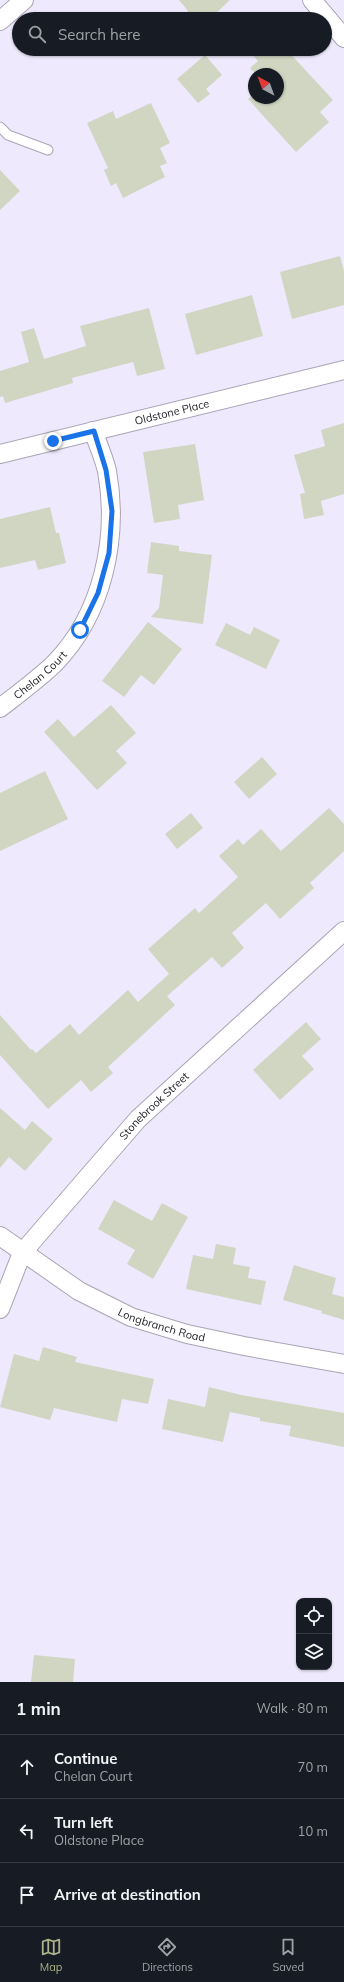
<!DOCTYPE html>
<meta charset="utf-8">
<style>
:root{--surface:#171b24;--page:#242831;--text:#f1f3f6;--muted:#9ea1a6;--line:#363941;--accent:#acb289}
body{margin:0;font-family:Mulish,sans-serif;background:var(--page);color:var(--text)}
.controls{position:absolute;right:12px;bottom:12px;display:grid;overflow:hidden;border-radius:8px;box-shadow:0 1px 3px #0004}
.controls button{width:36px;height:36px;display:grid;place-items:center;padding:0;border:0;border-bottom:1px solid var(--line);background:var(--surface);color:var(--text);font:20px sans-serif}
.compass{position:absolute;left:248px;top:68px;width:36px;height:36px;border-radius:50%;background:var(--surface);box-shadow:0 1px 3px #0004;rotate:319deg}
.stop{position:absolute;width:12px;height:12px;margin:-9px;border:3px solid #1a73e8;border-radius:50%;background:#fff}
.stop.end{background:#1a73e8;border-color:#fff;box-shadow:0 1px 4px #0008}
.list{margin:0;padding:0;list-style:none}
h2{display:flex;justify-content:space-between;align-items:center;height:52px;margin:0;padding:0 16px;font-size:17px}
h2 small{font-size:13px;font-weight:400;color:var(--muted)}
.list li{display:grid;grid-template-columns:26px 1fr auto;gap:12px;align-items:center;box-sizing:border-box;height:64px;padding:0 16px;border-top:1px solid var(--line)}
.list b{display:block;font-size:15px;white-space:nowrap}
.list p{margin:0;font-size:13px;white-space:nowrap;color:var(--muted)}
.list em{font-size:13px;font-style:normal;color:var(--muted)}
.icon{flex:none;width:22px;height:22px;fill:none;stroke:currentColor;stroke-width:2;stroke-linecap:round;stroke-linejoin:round}
.map{position:relative;flex:none;width:344px;height:1682px;overflow:hidden}
.search{position:absolute;background:var(--surface);box-shadow:0 1px 3px #0004;left:12px;right:12px;top:12px;height:44px;display:flex;align-items:center;gap:10px;box-sizing:border-box;padding:0 14px;border-radius:22px;color:var(--muted);font-size:15px}
.sheet{height:244px;background:var(--surface)}
nav{display:flex;justify-content:space-around;align-items:center;box-sizing:border-box;height:56px;border-top:1px solid var(--line);background:var(--surface);font-size:11px;color:var(--muted)}
nav a{display:grid;justify-items:center;gap:2px}
nav .on{color:var(--accent)}
.map>svg:first-child{display:block}
</style>
<div class="map">
<svg width="344" height="1682" viewBox="0 0 344 1682">
<rect width="100%" height="100%" fill="#eee9fc"/>
<path fill="#d1d6c3" d="M179,0h51l-20,19h-31l9,-8z
M247,49h39l47,51 -13,12 9,10 -33,30 -48,-53 6,-6v5h24v-24h-22l-6,-6 8,-7z
M205,55l17,20 -16,14 4,5 -12,9 -21,-24z
M151,103l19,40 -10,5 7,15 -7,3 5,11 -42,21 -7,-15 -5,3 -7,-16 4,-2 -21,-45 26,-12 3,8z
M0,170l20,21 -20,19z
M340,256l4,15v34l-52,14 -12,-47z
M252,295l11,41 -67,19 -11,-41z
M149,308l16,61 -28,7 -4,-14 -61,16 1,5 -68,20 -2,-7 -3,1v-26l29,-9 -8,-30 13,-4 10,31 42,-13 -6,-20z
M344,423v71l-23,7 3,14 -20,4 -4,-25 5,-1 -11,-38 31,-9 -4,-16z
M195,444l9,56 -26,5 2,14 -26,4 -11,-71z
M50,507l6,26h3l7,30 -28,7 -3,-10 -35,8v-49z
M151,542l28,4v5l33,4 -9,69 -52,-7 8,-9 4,-33 -16,-2z
M148,622l34,27 -28,36 -13,-10 -17,22 -22,-16z
M226,623l24,12 4,-8 26,13 -14,29 -51,-24z
M111,705l25,28 -20,18 11,12 -30,27 -53,-58 14,-13 16,18z
M262,757l15,17 -28,25 -15,-17z
M45,771l23,48 -68,32v-58z
M329,808l15,16v27l-34,32 4,5 -34,31 -14,-16 -34,30 12,15 -22,20 -10,-11 -45,39 8,9 -67,62 5,6 -22,19 -10,-12 -33,29 -48,-54v-40l31,35 1,-1 4,4 34,-29 9,11 49,-45 10,12 31,-28 -21,-25 47,-41 4,5 39,-36 -19,-21 19,-17 5,6 18,-16 20,22z
M191,813l12,15 -26,21 -12,-15z
M306,1022l15,17 -19,17 12,13 -34,31 -27,-30z
M0,1108l25,22 7,-9 21,18 -28,32 -16,-14 -9,11z
M114,1200l38,21 10,-18 26,14 -35,62 -26,-15 8,-14 -37,-21z
M216,1244l20,4 -3,16 17,3 -2,11 18,3 -5,24 -75,-16 7,-34 20,4z
M294,1265l42,13 -4,16 12,3v23l-23,-7 1,-2 -39,-11z
M43,1347l34,10 -2,5 79,17 -6,25 -26,-5 -5,23 -63,-14 -4,12 -50,-13 14,-53 25,7z
M209,1387l32,8 103,18v34l-55,-11 2,-10 -31,-5v-3l-30,-6 -7,30 -61,-13 6,-30 37,8z
M34,1655l41,4 -2,23h-42z"/>
<g fill="none" stroke-linecap="round" stroke-linejoin="round">
<g stroke="#a9a4b5" stroke-width="11">
<path id="service" d="M0,127l8,8 40,15"/>
</g>
<g stroke="#a9a4b5" stroke-width="20">
<g id="minor">
<path d="M312,0l32,38"/>
<path d="M0,21l24,-21"/>
<path id="s1" d="M0,454l344,-84"/>
<path id="s2" d="M0,708c18,-14 37,-28 54,-44 49,-50 65,-126 53,-193 -3,-13 -9,-27 -14,-40"/>
<path id="s3" d="M0,1236l79,55 52,26 56,17 57,12 100,18"/>
<path id="s4" d="M0,1309l22,-56 116,-134 206,-188"/>
</g>
</g>
<use href="#service" stroke="#fff" stroke-width="9"/>
<use href="#minor" stroke="#fff" stroke-width="18"/>
</g>
<g fill="none" stroke-linecap="round" stroke-linejoin="round">
<path stroke="#1a73e8" stroke-width="5" d="M53,441l41,-10 12,39 6,41 -3,42 -11,40 -18,37"/>
</g>
<g text-anchor="middle" dominant-baseline="central" stroke-width="4" stroke-linejoin="round" paint-order="stroke">
<g font-size="11" fill="#25232a" stroke="#faf9fd">
<text stroke="none"><textPath href="#s1" startOffset="177">Oldstone Place</textPath></text>
<text stroke="none"><textPath href="#s2" startOffset="52">Chelan Court</textPath></text>
<text stroke="none"><textPath href="#s4" startOffset="258">Stonebrook Street</textPath></text>
<text stroke="none"><textPath href="#s3" startOffset="186">Longbranch Road</textPath></text>
</g>
</g>
</svg>
<div class="controls">
<button><svg class="icon" aria-label="locate" viewBox="0 0 24 24"><circle cx="12" cy="12" r="6"/><path d="M12 2v4M12 18v4M2 12h4M18 12h4"/></svg></button>
<button><svg class="icon" aria-label="layers" viewBox="0 0 24 24"><path d="M12 4l9 5-9 5-9-5zM3 14l9 5 9-5"/></svg></button>
</div>
<svg class="compass" viewBox="-18 -18 36 36"><path d="M0-13l5 13h-10z" fill="#e53935"/><path d="M0 13l5-13h-10z" fill="#9ea1a6"/></svg>
<div class="stop" style="left:80px;top:630px"></div>
<div class="stop end" style="left:53px;top:441px"></div>
<div class="search"><svg class="icon" aria-label="search" viewBox="0 0 24 24"><circle cx="10" cy="10" r="6"/><path d="M15 15l6 6"/></svg>Search here</div>
</div>
<section class="sheet">
<h2>1 min<small>Walk · 80 m</small></h2>
<ul class="list">
<li><svg class="icon" aria-label="ahead" viewBox="0 0 24 24"><path d="M12 20V5M6 11l6-6 6 6"/></svg><div><b>Continue</b><p>Chelan Court</p></div><em>70 m</em></li>
<li><svg class="icon" aria-label="left" viewBox="0 0 24 24"><path d="M17 20v-9H6M10 6l-5 5 5 5"/></svg><div><b>Turn left</b><p>Oldstone Place</p></div><em>10 m</em></li>
<li><svg class="icon" aria-label="arrive" viewBox="0 0 24 24"><path d="M6 21V4h12l-3 4 3 4H6"/></svg><div><b>Arrive at destination</b></div></li>
</ul>
</section>
<nav>
<a class="on"><svg class="icon" aria-label="map" viewBox="0 0 24 24"><path d="M3 6l6-2 6 2 6-2v14l-6 2-6-2-6 2zM9 4v14M15 6v14"/></svg>Map</a>
<a><svg class="icon" aria-label="directions" viewBox="0 0 24 24"><path d="M12 3l9 9-9 9-9-9zM9 14v-3h6M13 9l2 2-2 2"/></svg>Directions</a>
<a><svg class="icon" aria-label="saved" viewBox="0 0 24 24"><path d="M7 4h10v16l-5-4-5 4z"/></svg>Saved</a>
</nav>
